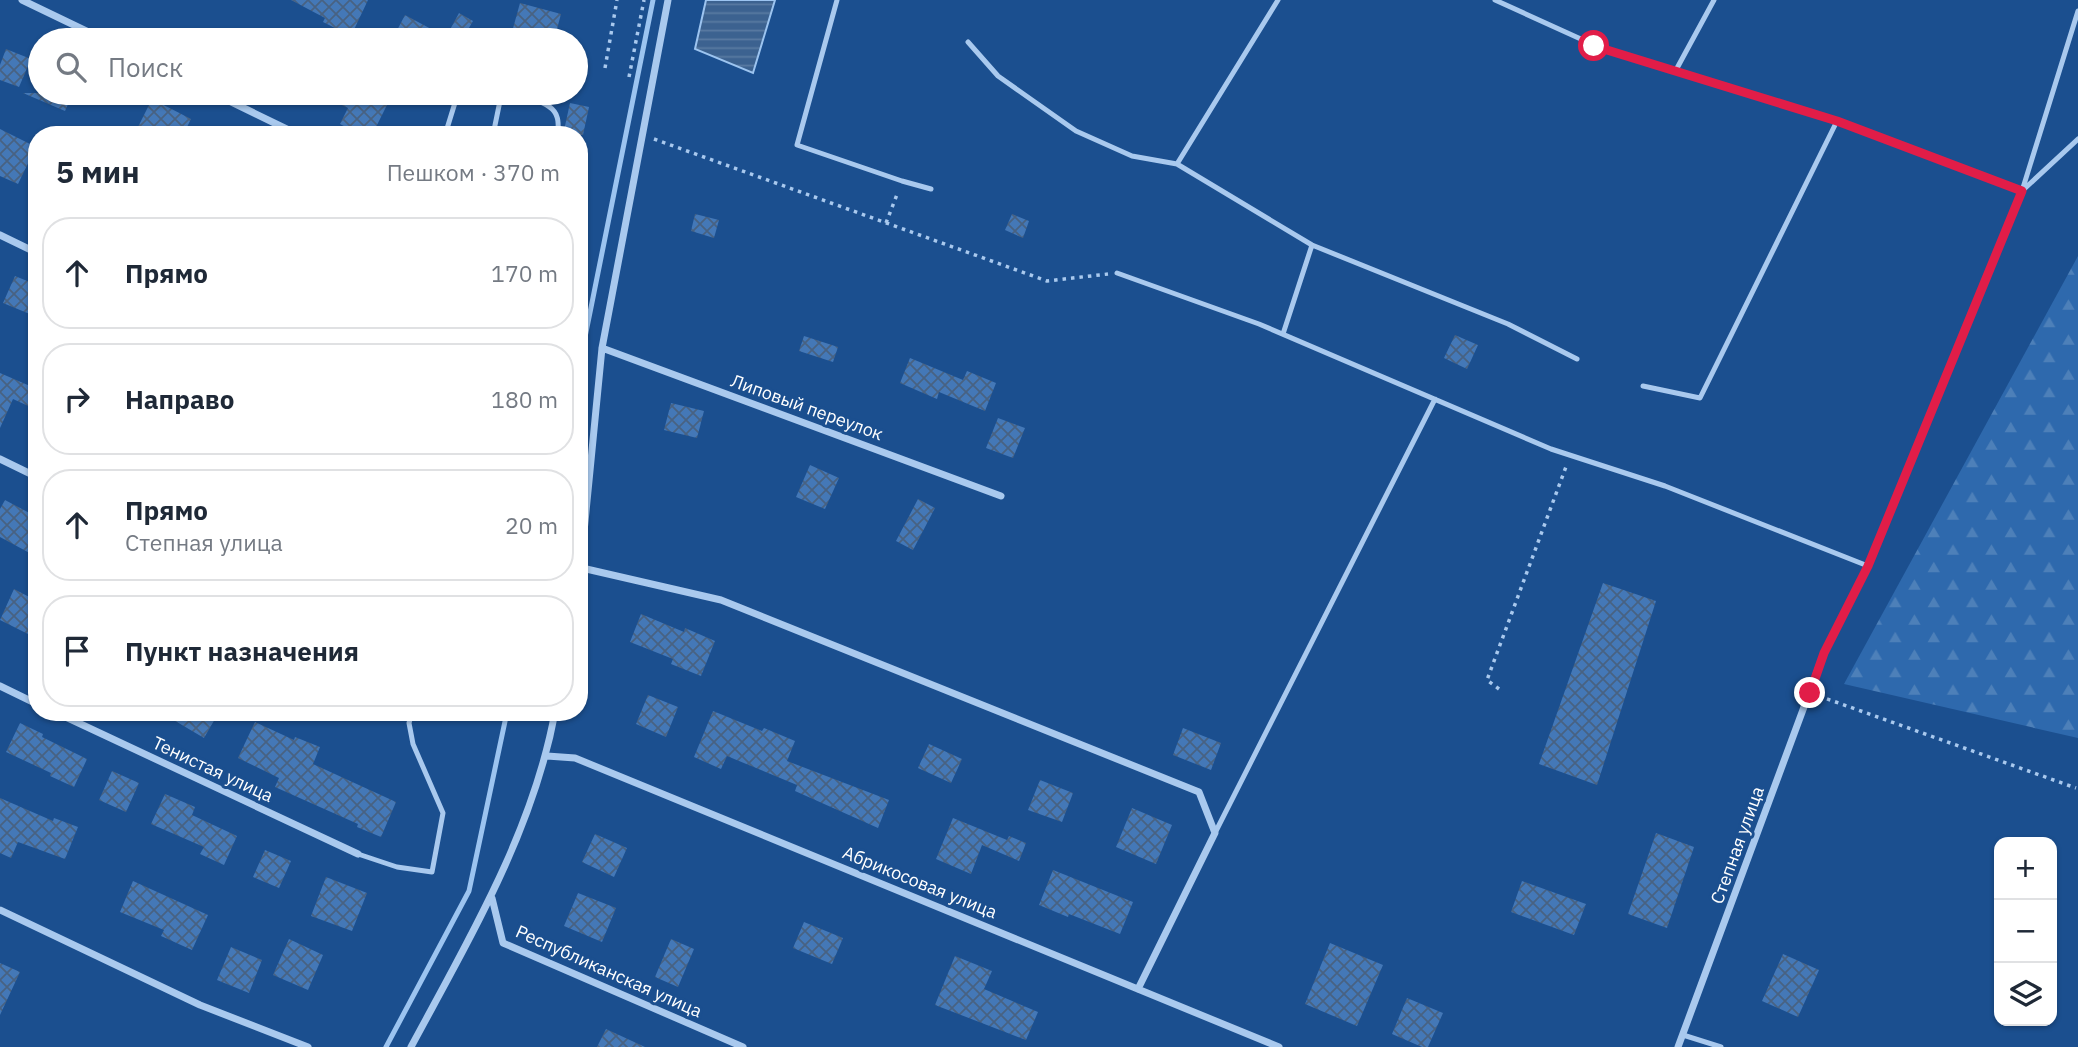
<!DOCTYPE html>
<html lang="ru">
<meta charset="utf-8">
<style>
:root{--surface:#fff;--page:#f2f2f3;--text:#1f2937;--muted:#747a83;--line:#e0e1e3}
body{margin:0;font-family:"IBM Plex Sans",sans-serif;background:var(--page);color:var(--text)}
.controls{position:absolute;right:21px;bottom:21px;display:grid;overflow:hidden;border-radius:14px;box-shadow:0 2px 5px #0004}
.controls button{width:63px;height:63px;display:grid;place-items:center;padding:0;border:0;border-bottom:2px solid var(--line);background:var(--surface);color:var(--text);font:35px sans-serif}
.stop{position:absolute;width:21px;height:21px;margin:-16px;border:5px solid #e11d48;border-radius:50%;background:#fff}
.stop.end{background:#e11d48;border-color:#fff;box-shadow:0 2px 7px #0008}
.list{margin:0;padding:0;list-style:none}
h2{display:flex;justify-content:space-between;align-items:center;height:91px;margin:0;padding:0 28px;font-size:30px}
h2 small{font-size:23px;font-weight:400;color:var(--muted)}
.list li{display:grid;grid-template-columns:46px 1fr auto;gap:21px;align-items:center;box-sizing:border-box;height:112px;margin:0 14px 14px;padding:0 14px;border:2px solid var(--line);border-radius:28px}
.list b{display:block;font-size:26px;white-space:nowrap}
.list p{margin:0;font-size:23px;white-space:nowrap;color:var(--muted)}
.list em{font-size:23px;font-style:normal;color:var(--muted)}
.icon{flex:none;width:38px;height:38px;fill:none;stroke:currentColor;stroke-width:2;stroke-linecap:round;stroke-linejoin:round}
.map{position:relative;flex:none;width:2078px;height:1047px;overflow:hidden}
.search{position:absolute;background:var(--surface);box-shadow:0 2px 5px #0004;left:28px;top:28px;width:560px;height:77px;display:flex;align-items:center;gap:18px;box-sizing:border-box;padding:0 24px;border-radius:38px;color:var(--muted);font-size:26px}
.panel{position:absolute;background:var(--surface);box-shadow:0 2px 5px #0004;left:28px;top:126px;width:560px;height:595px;border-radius:28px}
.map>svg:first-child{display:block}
</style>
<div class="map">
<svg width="2078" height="1047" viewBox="0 0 2078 1047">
<defs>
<pattern id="forest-firs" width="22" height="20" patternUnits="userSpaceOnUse" patternTransform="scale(1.75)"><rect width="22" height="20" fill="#2e69ad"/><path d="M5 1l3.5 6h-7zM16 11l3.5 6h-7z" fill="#4d80b9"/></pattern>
<pattern id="water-rules" width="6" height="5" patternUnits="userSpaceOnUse" patternTransform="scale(1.75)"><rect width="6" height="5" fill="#3c6290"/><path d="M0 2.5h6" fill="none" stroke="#597aa1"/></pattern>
<pattern id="building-cross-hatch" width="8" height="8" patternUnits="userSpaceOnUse" patternTransform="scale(1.75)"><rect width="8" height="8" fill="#4478b7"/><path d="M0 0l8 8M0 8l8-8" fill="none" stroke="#486282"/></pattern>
</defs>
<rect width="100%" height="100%" fill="#1b4f8f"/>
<path fill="url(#forest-firs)" d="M2078,256v482l-234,-54z"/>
<path fill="url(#water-rules)" stroke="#9cc4f0" stroke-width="2" d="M706,0h69l-22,73 -58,-24z"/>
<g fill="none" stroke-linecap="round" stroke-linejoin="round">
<path stroke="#9cc4f0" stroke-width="5" d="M579,367l74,-367
M386,1047l83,-156 38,-179"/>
</g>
<path fill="url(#building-cross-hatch)" d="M291,0h77l-17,36 -28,-14 2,-4z
M520,3l41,11 -7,26h-12l-30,-8z
M459,13l14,8 -11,19h-70l13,-25 41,22z
M6,49l25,10 -12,28 -19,-7v-15z
M23,93h50l-8,18z
M317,93h76l-21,42h-11l-21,-11 8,-16z
M152,99l39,20 -8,16h-49z
M570,103l19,4 -6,28h-20z
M0,129l36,18 -18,37 -18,-8z
M695,214l24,6 -5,18 -23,-7z
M1012,214l17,7 -6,17 -18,-8z
M15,276l22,9v32l-34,-14z
M1455,335l23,10 -11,24 -23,-11z
M804,336l34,11 -5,15 -34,-11z
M910,358l53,22 4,-9 29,12 -11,28 -46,-19 -2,7 -37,-16z
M0,373l37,16v21l-24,-11 -13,29z
M671,403l33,8 -7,27 -33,-8z
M998,418l27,10 -12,30 -27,-10z
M810,465l29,13 -14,31 -29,-12z
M918,499l17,9 -22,42 -17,-9z
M5,500l32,17v40l-37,-20v-28z
M1603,583l53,18 -59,184 -58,-21z
M14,589l23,12v16l-9,17 -28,-14z
M641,614l43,18 1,-4 30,13 -14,35 -30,-12 2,-5 -43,-17z
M648,695l30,12 -12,30 -30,-13z
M713,711l49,20 2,-3 31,13 -8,20 102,39 -11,28 -83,-37 2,-6 -70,-29 -6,13 -27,-12z
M160,712h59l-15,26z
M255,722l39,18 1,-3 25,10 -7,17 83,38 -15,35 -24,-10 1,-3 -83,-37 4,-9 -41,-20z
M20,723l23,11 -1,3 45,22 -13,28 -24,-11 1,-3 -45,-21z
M1183,728l38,15 -10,27 -38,-15z
M929,744l33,15 -11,24 -33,-15z
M112,771l27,12 -13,29 -27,-12z
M1040,780l33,13 -11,29 -34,-12z
M165,794l30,13 -3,8 45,21 -13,29 -24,-11 4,-7 -53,-23z
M0,798l53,23 1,-3 24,9 -13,32 -47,-17 -7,16 -11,-5z
M1132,808l40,17 -16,39 -40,-17z
M953,818l54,22 2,-4 17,7 -7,18 -37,-16 -11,29 -35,-15z
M1656,833l38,14 -27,81 -39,-14z
M595,834l32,14 -13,29 -32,-15z
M265,850l26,11 -12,27 -26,-11z
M1053,870l80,32 -13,32 -51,-20 -1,3 -29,-12z
M326,877l41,16 -15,38 -41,-15z
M133,881l75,34 -16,35 -31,-14 3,-6 -44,-18z
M1522,881l64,23 -12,31 -63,-23z
M578,893l38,15 -14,34 -38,-16z
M804,922l39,16 -11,26 -39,-16z
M289,939l34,16 -15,35 -35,-15z
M671,939l23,10 -16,38 -23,-10z
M1330,943l53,22 -26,61 -52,-22z
M231,947l31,13 -13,33 -32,-13z
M1783,954l36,16 -21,47 -36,-16z
M955,956l37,15 -8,18 54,23 -12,28 -91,-35z
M0,963l20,9 -20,43z
M1407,998l36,15 -15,34h-6l-30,-13z
M606,1029l39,18h-48z"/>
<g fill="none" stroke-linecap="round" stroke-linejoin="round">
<path stroke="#a9c9ee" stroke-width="3.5" stroke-dasharray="3.5 5" stroke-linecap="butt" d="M605,68l12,-68
M629,77l15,-77
M654,139l393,142 61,-7
M886,223l12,-31
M1499,689l-12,-9 80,-216
M1819,696l257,92"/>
<path stroke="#a9c9ee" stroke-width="5" d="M837,0l-40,145 105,36 29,8
M1495,0l99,45 243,76 185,70 56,-52
M968,42l30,34 78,55 56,25 45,8 101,-164
M1676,70l38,-70
M487,93l14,3
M445,135l13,-42
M493,135l8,-39c16,0 51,3 56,21 2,5 1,13 1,18
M1177,164l135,81 196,79 69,35
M1117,273l142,51 292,125 114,37 203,80
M1283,334l29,-89
M1643,386l57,12 137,-277
M1824,653l44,-87 154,-375 56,-180
M1215,833l220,-434
M358,854l39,13 35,5 11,-59 -30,-69 -4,-21 3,-11
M1683,1035l38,12"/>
<path stroke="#a9c9ee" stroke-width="7" d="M22,0l83,40
M213,93l86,42
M0,235l37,18
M602,348l399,148
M0,459l37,18
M582,568l139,32 478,192 16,41 -77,156
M579,583l23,-235 66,-348
M0,686l37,18
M55,712l303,142
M547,756l28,2 704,289
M492,898l11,45 240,104
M0,910l200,95 108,42
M411,1047c57,-106 122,-215 144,-335
M1678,1047l146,-394"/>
</g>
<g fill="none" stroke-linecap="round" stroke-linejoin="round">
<path stroke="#e11d48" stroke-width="9" d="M1594,46l243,75 185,70 -154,375 -44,87 -14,40"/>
</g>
<g text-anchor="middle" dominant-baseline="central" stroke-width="6" stroke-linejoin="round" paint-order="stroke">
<g font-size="18" fill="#fff" stroke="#1b4f8f">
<text transform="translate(807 407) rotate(20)">Липовый переулок</text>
<text transform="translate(213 769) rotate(25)">Тенистая улица</text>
<text transform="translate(1737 845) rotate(-70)">Степная улица</text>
<text transform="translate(920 882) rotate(22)">Абрикосовая улица</text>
<text transform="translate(609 971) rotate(24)">Республиканская улица</text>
</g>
</g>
</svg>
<div class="controls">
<button>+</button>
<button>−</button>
<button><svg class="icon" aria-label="layers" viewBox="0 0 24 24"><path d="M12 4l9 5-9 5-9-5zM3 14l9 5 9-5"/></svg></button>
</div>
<div class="stop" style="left:1594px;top:46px"></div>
<div class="stop end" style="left:1810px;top:693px"></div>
<div class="search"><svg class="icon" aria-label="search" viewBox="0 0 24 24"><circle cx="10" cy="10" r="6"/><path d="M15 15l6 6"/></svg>Поиск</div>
<section class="panel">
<h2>5 мин<small>Пешком · 370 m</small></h2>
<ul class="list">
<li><svg class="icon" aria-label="ahead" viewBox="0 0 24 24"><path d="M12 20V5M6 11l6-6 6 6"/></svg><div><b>Прямо</b></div><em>170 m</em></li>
<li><svg class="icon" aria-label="right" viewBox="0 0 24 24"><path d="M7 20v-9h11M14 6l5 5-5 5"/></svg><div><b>Направо</b></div><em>180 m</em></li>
<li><svg class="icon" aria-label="ahead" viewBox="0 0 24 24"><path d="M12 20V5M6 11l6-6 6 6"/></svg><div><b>Прямо</b><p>Степная улица</p></div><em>20 m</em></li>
<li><svg class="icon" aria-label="arrive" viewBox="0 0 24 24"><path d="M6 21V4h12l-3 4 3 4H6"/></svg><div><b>Пункт назначения</b></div></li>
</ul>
</section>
</div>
